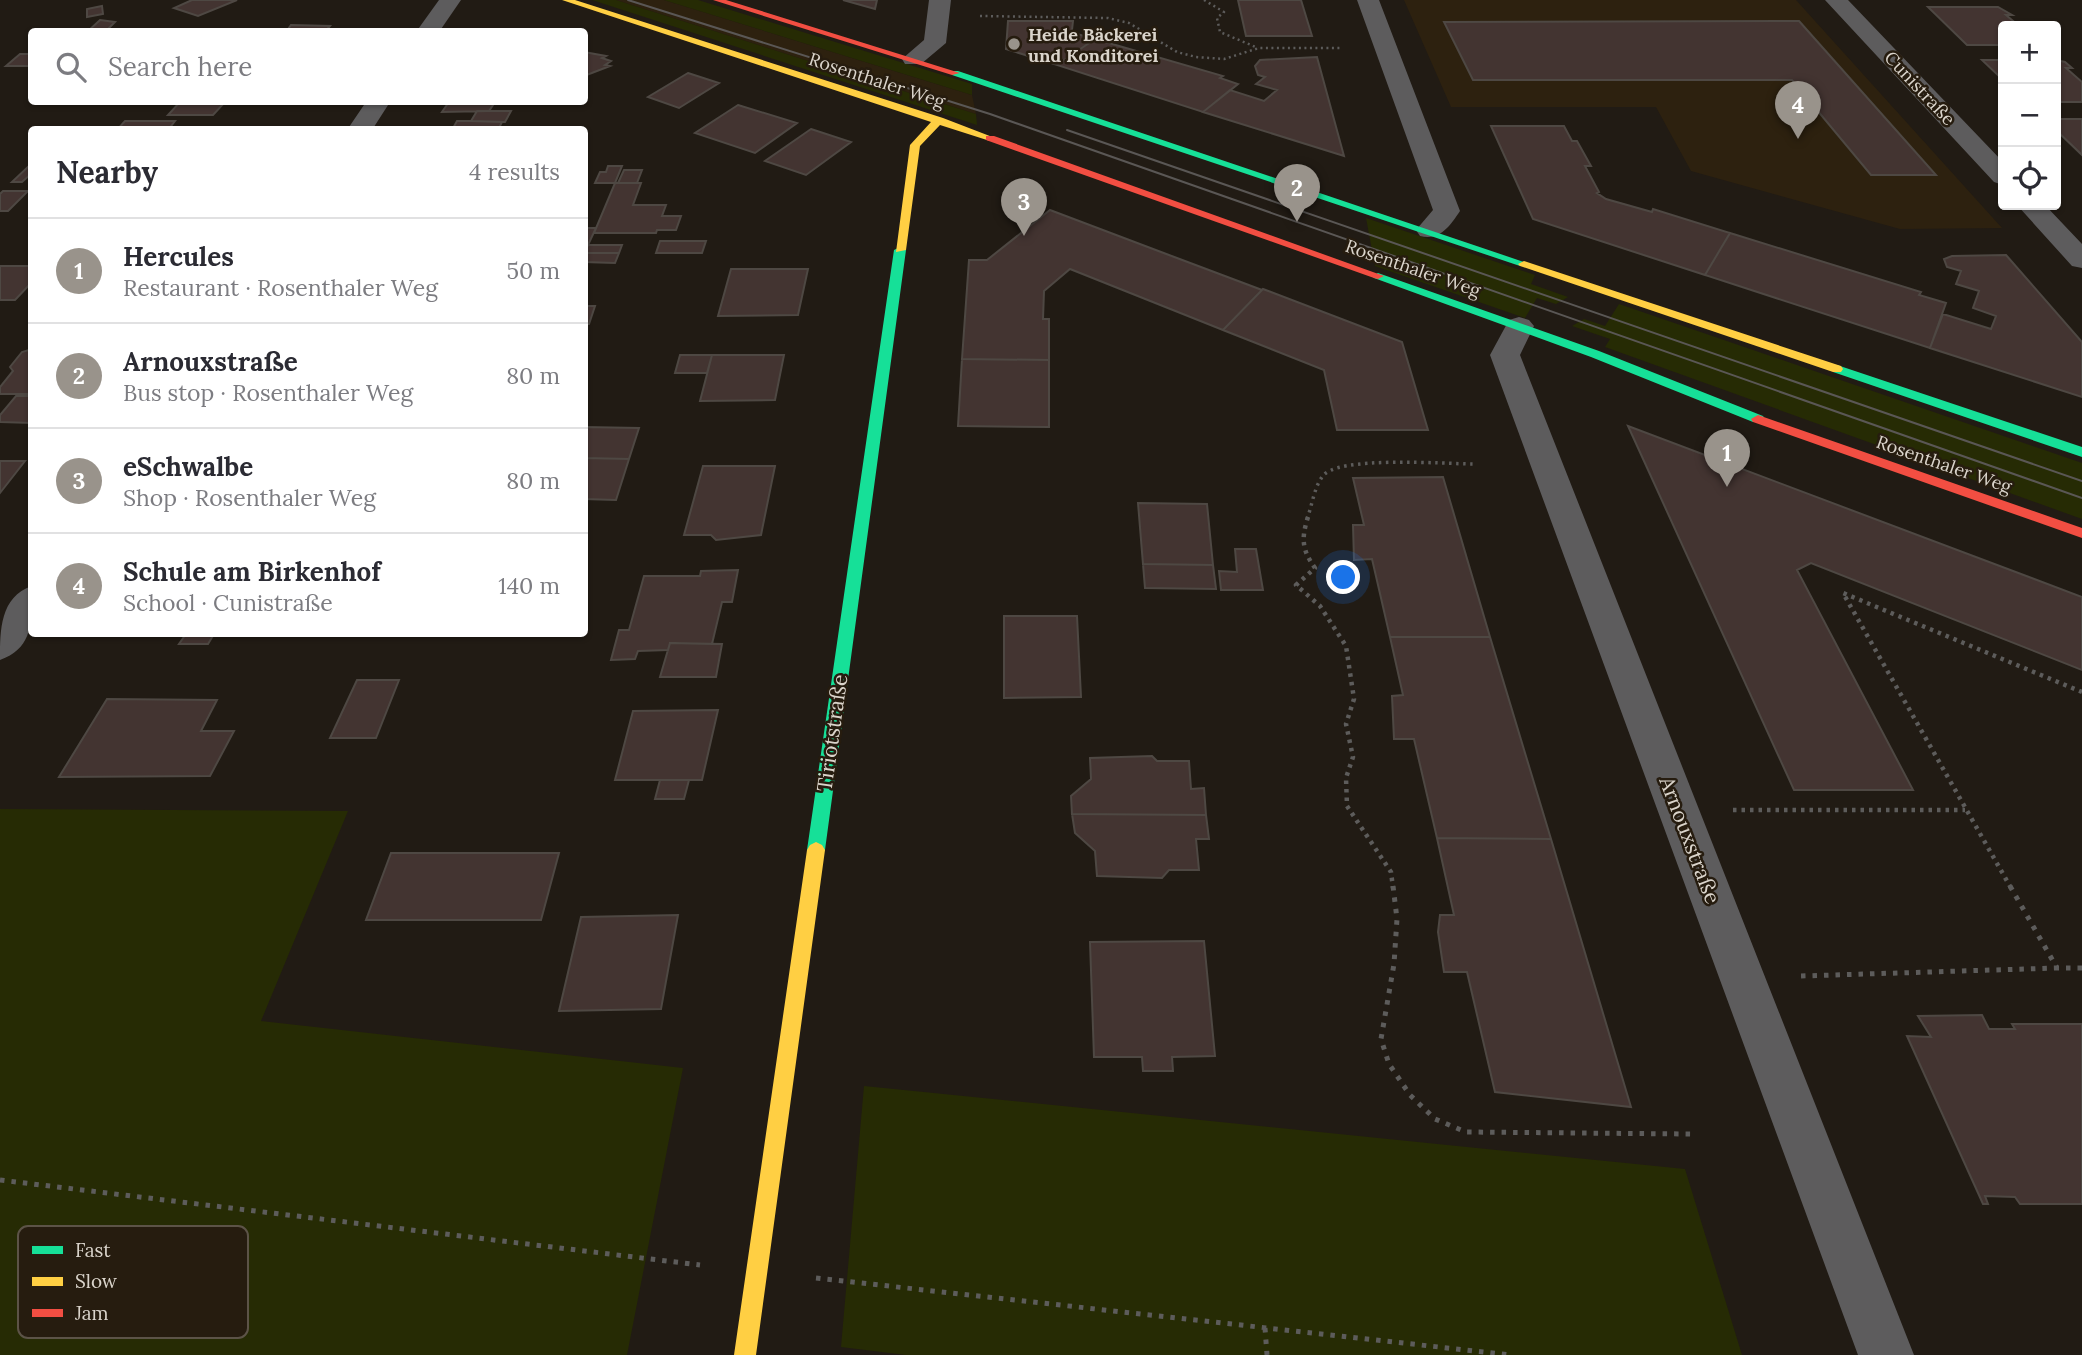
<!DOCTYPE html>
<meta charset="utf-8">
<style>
:root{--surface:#fff;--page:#f7f7f7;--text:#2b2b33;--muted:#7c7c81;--line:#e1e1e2;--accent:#99938b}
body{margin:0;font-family:Lora,serif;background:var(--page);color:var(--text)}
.controls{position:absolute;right:21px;top:21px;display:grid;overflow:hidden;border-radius:7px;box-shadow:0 2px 5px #0004}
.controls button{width:63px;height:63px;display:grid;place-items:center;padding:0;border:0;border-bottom:2px solid var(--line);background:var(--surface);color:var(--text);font:35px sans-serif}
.you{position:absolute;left:1344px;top:578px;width:24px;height:24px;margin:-18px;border:5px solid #fff;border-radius:50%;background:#1a73e8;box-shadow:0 0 0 10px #1a73e833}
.badge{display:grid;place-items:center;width:46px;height:46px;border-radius:50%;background:var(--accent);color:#fff;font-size:23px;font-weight:700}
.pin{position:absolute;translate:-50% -58px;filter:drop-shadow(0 2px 4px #0008)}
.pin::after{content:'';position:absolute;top:37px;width:24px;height:21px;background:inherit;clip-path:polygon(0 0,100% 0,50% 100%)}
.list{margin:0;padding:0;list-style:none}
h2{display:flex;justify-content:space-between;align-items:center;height:91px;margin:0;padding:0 28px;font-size:30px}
h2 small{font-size:23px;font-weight:400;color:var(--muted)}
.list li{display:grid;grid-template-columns:46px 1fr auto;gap:21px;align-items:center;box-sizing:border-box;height:105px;padding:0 28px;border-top:2px solid var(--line)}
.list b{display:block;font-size:26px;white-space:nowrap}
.list p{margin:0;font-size:23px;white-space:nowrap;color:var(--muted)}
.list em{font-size:23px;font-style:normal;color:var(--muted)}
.icon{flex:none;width:38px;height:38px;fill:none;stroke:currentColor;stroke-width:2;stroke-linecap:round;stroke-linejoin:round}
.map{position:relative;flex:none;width:2082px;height:1355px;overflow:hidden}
.search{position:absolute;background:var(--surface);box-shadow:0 2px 5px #0004;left:28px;top:28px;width:560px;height:77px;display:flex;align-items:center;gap:18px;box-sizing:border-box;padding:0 24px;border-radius:7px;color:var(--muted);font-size:26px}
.panel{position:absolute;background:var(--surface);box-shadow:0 2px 5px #0004;left:28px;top:126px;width:560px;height:511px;border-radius:7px}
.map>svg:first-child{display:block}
</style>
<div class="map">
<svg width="2082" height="1355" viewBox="0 0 2082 1355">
<rect width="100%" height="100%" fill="#211b14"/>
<path fill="#2d210f" d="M616,0h48l308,95 4,19z
M1404,0h392l206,228 -102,1 -209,-58 -35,-64h-205z"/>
<path fill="#262b04" d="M592,0h24l360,114 1,11z
M664,0h34l274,84v11z
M1366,218l169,57 -4,9 37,13 -12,7 -19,-6 -12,20 -150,-52z
M1619,304l463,159v56l-477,-172 5,-8 -38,-13 12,-7 21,7z
M0,809l348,2 -87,210 422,47 -56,287h-627z
M864,1086l821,83 57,186h-836l-65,-8z"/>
<path fill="#433431" stroke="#4e4843" stroke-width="2" d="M192,0h45l-39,16 -24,-8z
M843,0h34l-2,9z
M1238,0h63l11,36h-66z
M102,6l1,8 -16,3v-8z
M1928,7h70l14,8h-6l13,11h-16v19h-36z
M100,20l15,2 -10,10h-18z
M1008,21h65l-1,9 5,4 18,5 -38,26 -51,-16z
M1799,21l137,154h-65l-79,-95h-319l-29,-58z
M291,25l39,1 -5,6h-39z
M1095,39l128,37 -3,2 18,6 -35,28 -146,-47z
M584,52l22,4 -4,2 9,3 -6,4 5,1 -26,10z
M20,54h12v12h-26z
M1317,57l27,99 -141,-44 27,-22 34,11 13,-11 -21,-6 9,-7 -7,-2 -3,-9 5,-6z
M1982,60h21v20z
M2056,60l9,2 7,6h-6l16,14v20h-26z
M688,73l31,10 -40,25 -31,-11z
M180,102h45l-12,13h-45z
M449,102h46l-6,9 -47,1z
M738,105l59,18 -42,30 -60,-20z
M477,111h34l-6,11 -34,-1z
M2056,119h26v36l-26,-25z
M125,121h50l-7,9h-51z
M457,121h14l31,1 -4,8h-46z
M1491,126h73l8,15h5l14,25h-6l14,26 -2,1 9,6 46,13 1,-3 77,24 -25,42 -172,-56z
M811,129l40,13 -45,33 -41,-14z
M32,163v10l-10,9h-10z
M608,166h14l-7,17h-20l5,-11h6z
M624,170h18l-5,13h-19z
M615,183h26l-8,22h33l-4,11h19l-5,14h-19l-1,3h-62z
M3,191h25l-20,20h-8v-17z
M1050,210l119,45 93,35 -39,40 -153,-61 -26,22 -1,28h6v41l-87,-1 7,-99h18z
M584,228h12l-8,17h-4z
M1730,233l191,59 -2,3 27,8 -16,45 -225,-73z
M660,241h46l-4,12h-46z
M588,245h34l-3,8h-34z
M585,253h34l-4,10 -31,-1z
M2006,255l76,87v55l-152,-49 13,-34 48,15 5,-13 -23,-8 6,-17 -23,-7 5,-13 -14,-4 -3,-8 8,-3z
M0,266h32v16l-17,18h-15z
M731,269h77l-10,46 -80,1z
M1263,289l139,53 26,88h-91l-13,-60 -101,-40z
M584,306h11l-6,18h-5z
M32,349v45h-32v-7l13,-16 -3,-4 12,-15z
M680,355h32l-5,18h-32z
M712,355h72l-9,45 -75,1z
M962,359l87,1v67l-91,-1z
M16,396h16v27l-32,-1v-7z
M1628,426l454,171v73l-271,-107 -14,7 116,220h-119z
M584,427l55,1 -10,31 -45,-1z
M584,458l45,1 -13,41 -32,-1z
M0,461h25l-25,32z
M703,466h72l-14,69 -45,5 -5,-5h-27z
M1443,477l47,160h-100l-18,-78 -18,1 -1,-35h11l-11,-47z
M1138,503l69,1 6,61 -70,-1z
M1235,549h21l7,41h-42l-2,-19 18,1z
M1143,564l70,1 3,24 -71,-1z
M738,570l-6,32h-10l-10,42 -42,-1 -2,7 -30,1 -3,8 -24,1 8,-30h10l15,-54h56l1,-5z
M1004,616h73l4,81 -77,1z
M186,634h28l-6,10h-29z
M1390,637h100l61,202 -114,-1 -23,-99h-20l-2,-43 11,-1z
M670,643l52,1 -6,33h-56z
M357,680h42l-23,58h-46z
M107,699l110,1 -16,31h33l-24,45 -151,1z
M718,710l-16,70h-87l18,-69z
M1152,756l5,5h32l2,28 13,-1 2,27 -134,-1 -1,-18 20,-17 -1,-21z
M660,780h29l-5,19h-29z
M1072,814l134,1 3,24h-13l3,31h-30l-7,8 -65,-2 -2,-25 -20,-18z
M1437,838l114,1 80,268 -136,-15 -28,-120h-23l-6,-40 2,-17h14z
M391,853h168l-18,67h-175z
M678,915l-17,94 -102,2 22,-94z
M1204,941l11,115 -43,1 1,14h-30l-1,-14h-48l-4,-115z
M1982,1015l7,14h26l-3,-5h70v180h-62l-5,-7 -30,-1 3,8h-5l-76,-168 24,1 -13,-21z"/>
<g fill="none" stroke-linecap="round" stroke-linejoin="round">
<path stroke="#5d5c5b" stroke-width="2.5" stroke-dasharray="2 3.5" stroke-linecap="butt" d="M1204,0l20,12 -7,6 3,14 38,16
M980,16l128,2 21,5 48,29 19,5 28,2 35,-11h83"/>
<path stroke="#5d5c5b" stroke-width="3.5" stroke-dasharray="2.5 4.5" stroke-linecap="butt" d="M1307,519c5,-13 7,-31 15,-42 13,-22 124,-13 151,-13"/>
<path stroke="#5d5c5b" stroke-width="4.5" stroke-dasharray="3.5 5" stroke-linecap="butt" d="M1308,517c-7,22 -6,33 7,51l-19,17 24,21 26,40 8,53 -8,25 7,33 -7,21 1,28 44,66 2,16
M1733,810h232
M2011,888l-168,-295 239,99"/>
<path stroke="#5d5c5b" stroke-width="5" stroke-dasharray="4.5 7" stroke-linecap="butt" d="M1393,886l4,33 -3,45 -13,75 8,25 21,31 25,24 31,13 225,2
M2010,886l47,82h25
M1801,976l256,-8
M0,1180l700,85
M816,1278l695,77
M1265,1328l2,27"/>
<path fill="#5d5c5d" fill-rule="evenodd" d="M439,0h22l-22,32h-23z
M929,0h22l-5,43 -25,21h-16l-3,-5 22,-19z
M1357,0h22l81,211c-10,15 -20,30 -40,25l-4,-6 17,-20z
M1825,0h23l155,162v23l-9,-3z
M366,102h24l-18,28h-25z
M2017,205h28l37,39v24l-10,-2z
M1519,317l10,3 5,6 -14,29 394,1000h-56l-368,-1000 19,-35z
M32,586c0,31 3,62 -32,74 0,-30 0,-63 32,-74z"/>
<path fill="#16e098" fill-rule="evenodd" d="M952,71h6l572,193 -10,2 -568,-191z
M900,247l6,3 -81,600 -3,5 -6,3 -6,-3 -3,-5 87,-600z
M1378,273l221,78 164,65 2,3 -2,3h-10l-162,-65 -217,-79 -2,-2z
M1837,365l245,82v10l-249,-85v-6z"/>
<path fill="#ffcf43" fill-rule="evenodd" d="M562,0h13l368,118 52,20 -5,3 -50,-16 -20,21 -14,104 -10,2 14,-107 21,-23z
M1524,261l317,105 2,3 -2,3h-8l-313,-106 -2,-2z
M816,842l6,3 3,5 -69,505h-22l73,-505 3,-5z"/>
<path fill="#f24e42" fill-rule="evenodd" d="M713,0h13l234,73 -8,2z
M986,136h8l390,140 -6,3 -4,-1 -388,-138z
M1758,415l324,113v10l-329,-116 -2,-3z"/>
<path stroke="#5a5755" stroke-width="2" d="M628,0l362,114 1092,384
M1067,130l1015,351"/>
</g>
<circle fill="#99938b" stroke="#261c0f" stroke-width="2.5" cx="1014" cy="44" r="7"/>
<g text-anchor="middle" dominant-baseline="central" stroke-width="5" stroke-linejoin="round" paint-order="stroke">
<g font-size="18" font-weight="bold" fill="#dad4cb" stroke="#261c0f" text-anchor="start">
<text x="1028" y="34">Heide Bäckerei<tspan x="1028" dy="21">und Konditorei</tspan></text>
</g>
<g font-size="18" fill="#dad4cb" stroke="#261c0f">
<text transform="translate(877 80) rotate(18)">Rosenthaler Weg</text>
<text transform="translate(1920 88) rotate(47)">Cunistraße</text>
<text transform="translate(1413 268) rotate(19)">Rosenthaler Weg</text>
<text transform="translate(1944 464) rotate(19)">Rosenthaler Weg</text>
</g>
<g font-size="21" fill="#dad4cb" stroke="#261c0f">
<text transform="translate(832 733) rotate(-82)">Tiriotstraße</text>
<text transform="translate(1690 840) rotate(69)">Arnouxstraße</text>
</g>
</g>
<rect x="18" y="1226" width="230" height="112" rx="10" fill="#261c0f" stroke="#5c5347" stroke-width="2"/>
<rect x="32" y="1246" width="31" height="8" fill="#16e098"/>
<rect x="32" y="1277" width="31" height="9" fill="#ffcf43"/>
<rect x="32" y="1309" width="31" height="8" fill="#f24e42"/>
<g font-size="19" fill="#dad4cb">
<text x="75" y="1257">Fast</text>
<text x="75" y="1288">Slow</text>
<text x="75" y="1320">Jam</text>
</g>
</svg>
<div class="controls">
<button>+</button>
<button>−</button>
<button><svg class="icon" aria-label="locate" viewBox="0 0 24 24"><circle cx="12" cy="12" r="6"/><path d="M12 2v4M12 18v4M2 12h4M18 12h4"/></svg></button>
</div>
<div class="you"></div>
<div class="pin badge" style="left:1727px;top:487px">1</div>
<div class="pin badge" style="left:1297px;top:222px">2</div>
<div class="pin badge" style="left:1024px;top:236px">3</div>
<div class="pin badge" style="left:1798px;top:139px">4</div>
<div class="search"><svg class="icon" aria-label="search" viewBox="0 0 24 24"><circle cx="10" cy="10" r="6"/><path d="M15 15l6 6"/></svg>Search here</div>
<section class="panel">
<h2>Nearby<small>4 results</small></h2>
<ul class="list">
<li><span class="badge">1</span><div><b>Hercules</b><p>Restaurant · Rosenthaler Weg</p></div><em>50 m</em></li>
<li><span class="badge">2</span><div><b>Arnouxstraße</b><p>Bus stop · Rosenthaler Weg</p></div><em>80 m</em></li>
<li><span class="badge">3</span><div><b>eSchwalbe</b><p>Shop · Rosenthaler Weg</p></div><em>80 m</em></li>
<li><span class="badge">4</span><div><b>Schule am Birkenhof</b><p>School · Cunistraße</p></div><em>140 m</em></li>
</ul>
</section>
</div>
